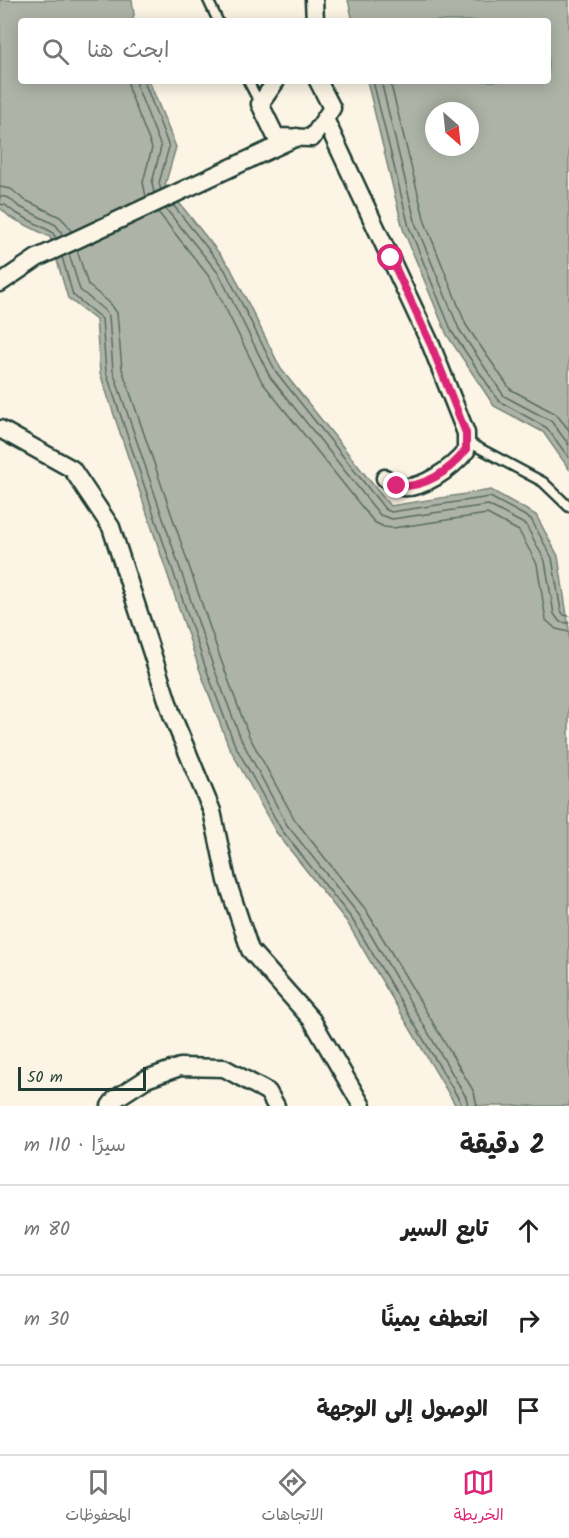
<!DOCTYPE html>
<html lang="ar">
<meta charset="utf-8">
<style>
:root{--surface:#fff;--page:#f2f2f2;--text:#222;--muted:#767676;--line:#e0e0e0;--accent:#db2777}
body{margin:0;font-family:Kalam,"Playpen Sans Arabic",sans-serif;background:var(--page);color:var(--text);direction:rtl}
.compass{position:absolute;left:425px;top:102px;width:54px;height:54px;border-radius:50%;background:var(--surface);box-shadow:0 3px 15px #0003;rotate:153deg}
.scale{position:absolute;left:18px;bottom:15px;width:128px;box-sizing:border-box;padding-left:6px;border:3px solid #1f3d34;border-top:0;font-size:16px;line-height:21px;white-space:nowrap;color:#1f3d34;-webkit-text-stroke:4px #fcf5e5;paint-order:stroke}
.stop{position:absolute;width:18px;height:18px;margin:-14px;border:4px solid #db2777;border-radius:50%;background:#fff}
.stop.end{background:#db2777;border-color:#fff;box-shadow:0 2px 6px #0008}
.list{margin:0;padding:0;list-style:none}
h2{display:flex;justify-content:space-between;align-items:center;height:78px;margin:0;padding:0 24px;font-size:26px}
h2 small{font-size:20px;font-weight:400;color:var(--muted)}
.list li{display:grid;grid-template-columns:39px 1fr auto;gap:18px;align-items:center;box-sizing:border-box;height:90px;padding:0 24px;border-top:2px solid var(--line)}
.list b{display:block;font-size:22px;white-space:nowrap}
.list em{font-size:20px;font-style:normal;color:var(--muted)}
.icon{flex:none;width:33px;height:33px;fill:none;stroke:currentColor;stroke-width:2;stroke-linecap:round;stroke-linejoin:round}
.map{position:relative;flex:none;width:569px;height:1106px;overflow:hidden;direction:ltr}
.search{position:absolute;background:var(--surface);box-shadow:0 3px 15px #0003;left:18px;right:18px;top:18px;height:66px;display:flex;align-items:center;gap:15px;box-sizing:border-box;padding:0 21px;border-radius:6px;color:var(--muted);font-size:22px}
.sheet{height:348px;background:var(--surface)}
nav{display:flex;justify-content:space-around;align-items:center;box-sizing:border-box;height:84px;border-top:2px solid var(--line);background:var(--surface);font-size:16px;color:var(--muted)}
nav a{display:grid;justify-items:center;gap:3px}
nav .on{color:var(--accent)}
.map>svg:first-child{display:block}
</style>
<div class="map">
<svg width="569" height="1106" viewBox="0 0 569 1106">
<rect width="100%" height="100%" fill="#fcf5e5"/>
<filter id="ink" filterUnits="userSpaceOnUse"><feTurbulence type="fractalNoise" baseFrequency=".0167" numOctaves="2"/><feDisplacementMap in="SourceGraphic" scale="12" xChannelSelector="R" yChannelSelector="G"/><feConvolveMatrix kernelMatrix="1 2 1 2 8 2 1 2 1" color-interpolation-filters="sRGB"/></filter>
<g filter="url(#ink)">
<path fill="#aeb3a7" stroke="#758479" stroke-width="1.5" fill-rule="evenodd" d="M0,0h132l2,15 -2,6h-111v60h128l27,66 -11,38 65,82 51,102 109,137 101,-16 45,25 22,41 11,73v477h-113l-109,-184 -71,-90 -48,-87 -29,-77 -99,-295 -4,-53 -28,-22 -18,-61 -40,-20 -10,-9z
M348,0h221v469l-26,-37 -49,-26 -47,-71 -44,-106 -36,-148h181v-60h-195zM434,111h36v36h-36z"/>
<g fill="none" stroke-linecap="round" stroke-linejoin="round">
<path stroke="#586c62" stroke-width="1.5" d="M128,81l1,9 23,58 -9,34 3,15
M137,81v6l24,60 -9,36 2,10
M144,81l25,66 -10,36 2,7
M373,81l36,146 43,105 47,69 48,27 22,30
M381,81l35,144 43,104 45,67 47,25 18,24
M390,81l35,141 41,103 44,64 46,25 13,16
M0,187l11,2 12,10 37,18 7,7 4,7
M0,196l9,2 9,8 38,19 7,10
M0,204l5,1 9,7 38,20 4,6
M173,205l52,65 51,102 109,137 6,3 99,-15 41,22 21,39 9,53 3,4 5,1
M166,209l53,65 51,103 110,138 12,4 96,-14 38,20 19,36 9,53 6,8 9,1
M158,212l53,67 51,103 112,140 10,5 9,1 94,-14 32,17 18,33 9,56 10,9 13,3
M77,250l11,35 22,18 7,10 5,56 99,291 28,76 46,84 71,90 108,182 3,14
M69,254l11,36 24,20 5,6 4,55 99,292 29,76 46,86 72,90 107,182 2,9
M62,257l11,38 29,24 4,53 99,294 29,77 47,86 71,90 108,182 1,5"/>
<g stroke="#1f3d34" stroke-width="13">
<path id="lane" d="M208,0l10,21
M248,81l12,23
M466,441l77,41 26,25"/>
</g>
<g stroke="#1f3d34" stroke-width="21">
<path id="street" d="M314,0l1,21
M276,81l-16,23 16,33 36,1 20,-30 -14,-27
M325,119l106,226 35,88v18c-13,16 -46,42 -69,35 -4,-1 -8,-5 -12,-8
M0,283l37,-25 260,-121
M0,429l72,40 39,58 61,188 40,96 15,70 23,69 62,70 50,86
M110,1106l5,-7 31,-20 34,-12 44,1 44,24 8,14"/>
</g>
<use href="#lane" stroke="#fcf5e5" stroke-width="8"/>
<use href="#street" stroke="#fcf5e5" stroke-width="16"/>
</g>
</g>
<g fill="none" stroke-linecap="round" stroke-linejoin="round" filter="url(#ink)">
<path stroke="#db2777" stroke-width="8" d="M391,258l40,87 35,88v17c-17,22 -42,38 -69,36"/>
</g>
</svg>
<svg class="compass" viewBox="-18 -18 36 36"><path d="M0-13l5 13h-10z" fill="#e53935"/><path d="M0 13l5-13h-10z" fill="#767676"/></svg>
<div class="scale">50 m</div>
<div class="stop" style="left:391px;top:258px"></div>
<div class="stop end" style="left:397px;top:486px"></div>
<div class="search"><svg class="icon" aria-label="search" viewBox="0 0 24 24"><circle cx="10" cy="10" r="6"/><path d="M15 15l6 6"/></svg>ابحث هنا</div>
</div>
<section class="sheet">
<h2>2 دقيقة<small>سيرًا · 110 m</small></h2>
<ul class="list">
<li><svg class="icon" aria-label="ahead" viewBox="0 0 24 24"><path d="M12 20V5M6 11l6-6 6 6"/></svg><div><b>تابع السير</b></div><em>80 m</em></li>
<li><svg class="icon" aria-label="right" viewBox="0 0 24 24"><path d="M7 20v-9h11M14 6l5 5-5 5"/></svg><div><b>انعطف يمينًا</b></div><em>30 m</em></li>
<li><svg class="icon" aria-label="arrive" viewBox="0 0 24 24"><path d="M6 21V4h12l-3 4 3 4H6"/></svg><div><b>الوصول إلى الوجهة</b></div></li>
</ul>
</section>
<nav>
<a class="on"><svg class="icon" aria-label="map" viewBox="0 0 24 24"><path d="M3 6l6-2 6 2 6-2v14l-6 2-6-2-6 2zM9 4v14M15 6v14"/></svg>الخريطة</a>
<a><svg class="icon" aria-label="directions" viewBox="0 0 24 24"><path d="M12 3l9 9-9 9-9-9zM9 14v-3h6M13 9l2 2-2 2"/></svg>الاتجاهات</a>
<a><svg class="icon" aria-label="saved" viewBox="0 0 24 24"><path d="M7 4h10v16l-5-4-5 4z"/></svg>المحفوظات</a>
</nav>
